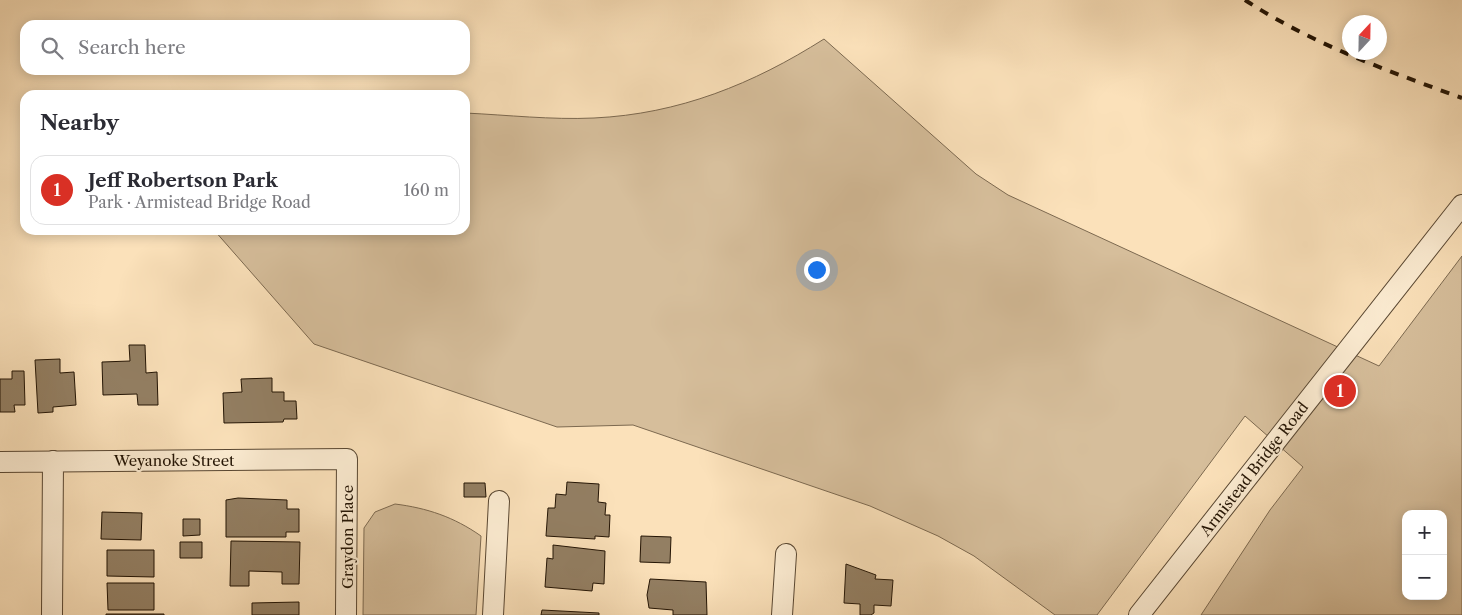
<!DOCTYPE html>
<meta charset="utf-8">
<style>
:root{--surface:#fff;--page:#f7f7f7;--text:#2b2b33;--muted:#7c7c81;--line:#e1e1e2;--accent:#d93025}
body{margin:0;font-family:"Libre Caslon Text",serif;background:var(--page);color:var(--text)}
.controls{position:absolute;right:15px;bottom:15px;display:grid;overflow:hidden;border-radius:10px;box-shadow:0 2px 12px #0003}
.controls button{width:45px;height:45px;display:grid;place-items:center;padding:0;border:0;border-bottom:1px solid var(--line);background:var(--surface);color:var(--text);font:25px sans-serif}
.compass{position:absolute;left:1342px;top:15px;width:45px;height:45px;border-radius:50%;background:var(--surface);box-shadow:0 2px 12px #0003;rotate:22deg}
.you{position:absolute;left:816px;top:269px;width:18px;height:18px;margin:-12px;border:4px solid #fff;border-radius:50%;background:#1a73e8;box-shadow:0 0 0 8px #1a73e833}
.badge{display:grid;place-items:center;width:32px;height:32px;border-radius:50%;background:var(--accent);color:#fff;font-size:16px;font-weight:700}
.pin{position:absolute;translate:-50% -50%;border:2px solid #fff;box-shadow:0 1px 5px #0006}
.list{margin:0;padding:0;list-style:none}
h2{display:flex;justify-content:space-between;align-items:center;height:65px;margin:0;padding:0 20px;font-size:21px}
h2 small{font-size:16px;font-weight:400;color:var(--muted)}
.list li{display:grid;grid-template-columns:32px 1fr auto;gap:15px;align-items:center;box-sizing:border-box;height:70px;margin:0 10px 10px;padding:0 10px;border:1px solid var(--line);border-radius:15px}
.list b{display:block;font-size:19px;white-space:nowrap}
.list p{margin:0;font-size:16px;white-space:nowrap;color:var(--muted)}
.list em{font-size:16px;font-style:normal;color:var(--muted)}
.icon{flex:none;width:28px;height:28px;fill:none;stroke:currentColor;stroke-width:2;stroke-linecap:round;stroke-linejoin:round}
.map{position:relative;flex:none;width:1462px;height:615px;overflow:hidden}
.search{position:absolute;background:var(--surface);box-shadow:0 2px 12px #0003;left:20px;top:20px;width:450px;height:55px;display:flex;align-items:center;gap:12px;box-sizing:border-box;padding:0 18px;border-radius:15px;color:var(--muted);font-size:19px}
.panel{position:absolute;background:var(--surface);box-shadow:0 2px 12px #0003;left:20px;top:90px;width:450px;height:145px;border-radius:15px}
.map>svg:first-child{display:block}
</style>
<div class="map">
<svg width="1462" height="615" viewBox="0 0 1462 615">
<rect width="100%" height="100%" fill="#fbe1ba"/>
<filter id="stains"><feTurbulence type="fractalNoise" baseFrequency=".004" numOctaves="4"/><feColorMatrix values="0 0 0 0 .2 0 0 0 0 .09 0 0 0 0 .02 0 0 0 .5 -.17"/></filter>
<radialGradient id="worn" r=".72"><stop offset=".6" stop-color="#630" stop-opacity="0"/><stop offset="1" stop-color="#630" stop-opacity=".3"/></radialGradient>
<path fill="#d6be9b" stroke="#7c6950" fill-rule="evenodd" d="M824,39l152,135 32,21 371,171 83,-110v359h-261l69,-105 33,-43 -58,-51 -148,199h-42l-81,-59 -36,-20 -68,-30 -237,-81 -76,2 -243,-83 -100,-114h251v-117c43,2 86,7 129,5 85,-4 159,-34 230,-79zM1406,514h37v82h-37z
M395,504c32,4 59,13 86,32l-5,79h-113l1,-87 11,-16z"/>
<path fill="#937f63" stroke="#231404" d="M129,345h16l1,28 11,-1 1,33h-20l-1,-11 -34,1 -1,-33 28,-1z
M60,359v14l14,-1 2,33 -23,2v5l-15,1 -3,-53z
M12,371h12l1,34h-11l1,7h-15v-33h12z
M272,378v14h12v9h12l1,18h-13l-1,3 -59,1 -1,-30 19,-1 -1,-13z
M567,482l32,2 -1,18 8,1 -1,12h5l-1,22 -14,-1v3l-49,-3 2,-28h7l1,-14 10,1z
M464,483h21l1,14h-22z
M238,498l49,2v9h12v23h-13v5h-60v-37z
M102,512l40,1 -1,27 -40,-1z
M183,519h17v16l-17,1z
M641,536l30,1 -1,26 -30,-1z
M231,541l69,1 -1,42h-17v-12l-33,-1v15h-19z
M180,542h22v16h-22z
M553,545l52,6 -1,33 -11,-1 -1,8 -47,-4 2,-29 6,1z
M107,550h47v27l-47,-1z
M846,564l30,11 -1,4 18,1 -2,26 -17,-1v8l-3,2h-11v-11l-16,-1z
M650,579l56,3 1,33h-34v-5l-24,-2 -2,-13z
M107,583h47v27h-46z
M299,602v13h-47v-12z
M542,610l57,3v2h-58z
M106,614h58v1h-58z"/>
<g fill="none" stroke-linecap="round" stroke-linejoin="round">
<g stroke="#594732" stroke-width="22">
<path id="street" d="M0,462l347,-3 -1,156
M52,615l1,-154
M493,615l6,-114
M782,615l4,-61
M1139,615l323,-410"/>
</g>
<use href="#street" stroke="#fcecd2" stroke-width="20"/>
<path stroke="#231404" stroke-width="4" stroke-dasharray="9 9" stroke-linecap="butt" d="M1245,0c67,44 143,71 217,98"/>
</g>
<g text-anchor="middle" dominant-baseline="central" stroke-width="4.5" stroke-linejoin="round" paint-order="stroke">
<g font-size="15" fill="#231404" stroke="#fcecd2">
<text x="174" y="460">Weyanoke Street</text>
<text transform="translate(1254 469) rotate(-52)">Armistead Bridge Road</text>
<text transform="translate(347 537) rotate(-90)">Graydon Place</text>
</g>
</g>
<rect width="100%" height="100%" filter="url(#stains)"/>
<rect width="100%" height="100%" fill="url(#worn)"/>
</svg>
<div class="controls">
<button>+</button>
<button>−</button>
</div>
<svg class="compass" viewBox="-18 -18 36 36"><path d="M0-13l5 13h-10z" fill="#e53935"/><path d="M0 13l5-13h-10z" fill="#7c7c81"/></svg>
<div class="you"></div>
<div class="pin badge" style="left:1340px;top:391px">1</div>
<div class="search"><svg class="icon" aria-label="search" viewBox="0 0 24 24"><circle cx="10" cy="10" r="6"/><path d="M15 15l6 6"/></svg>Search here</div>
<section class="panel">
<h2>Nearby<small></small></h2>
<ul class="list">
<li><span class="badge">1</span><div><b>Jeff Robertson Park</b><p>Park · Armistead Bridge Road</p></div><em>160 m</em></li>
</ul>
</section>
</div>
